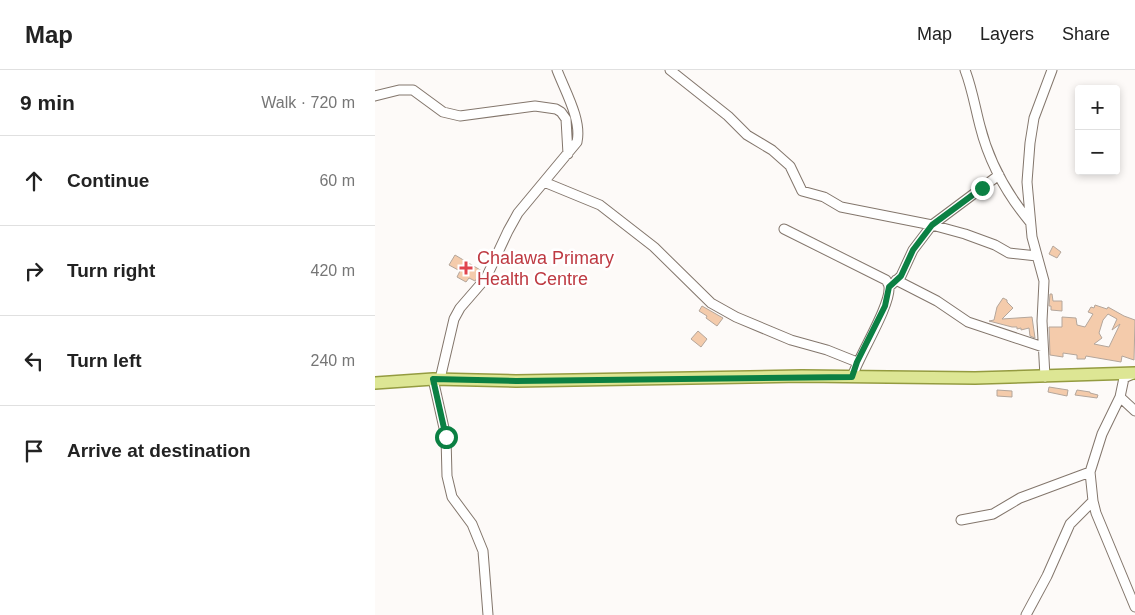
<!DOCTYPE html>
<meta charset="utf-8">
<style>
:root{--surface:#fff;--page:#f2f2f2;--text:#222;--muted:#767676;--line:#e0e0e0}
body{margin:0;font-family:Arial,sans-serif;background:var(--page);color:var(--text)}
.controls{position:absolute;right:15px;top:15px;display:grid;overflow:hidden;border-radius:5px;box-shadow:0 2px 8px #0003}
.controls button{width:45px;height:45px;display:grid;place-items:center;padding:0;border:0;border-bottom:1px solid var(--line);background:var(--surface);color:var(--text);font:25px sans-serif}
.stop{position:absolute;width:15px;height:15px;margin:-11px;border:4px solid #0b8043;border-radius:50%;background:#fff}
.stop.end{background:#0b8043;border-color:#fff;box-shadow:0 1px 5px #0008}
.list{margin:0;padding:0;list-style:none}
h2{display:flex;justify-content:space-between;align-items:center;height:65px;margin:0;padding:0 20px;font-size:21px}
h2 small{font-size:16px;font-weight:400;color:var(--muted)}
.list li{display:grid;grid-template-columns:32px 1fr auto;gap:15px;align-items:center;box-sizing:border-box;height:90px;padding:0 20px;border-top:1px solid var(--line)}
.list b{display:block;font-size:19px;white-space:nowrap}
.list em{font-size:16px;font-style:normal;color:var(--muted)}
.icon{flex:none;width:28px;height:28px;fill:none;stroke:currentColor;stroke-width:2;stroke-linecap:round;stroke-linejoin:round}
.map{position:relative;flex:none;width:760px;height:545px;overflow:hidden}
header{display:flex;align-items:center;gap:30px;box-sizing:border-box;height:70px;padding:0 25px;background:var(--surface);border-bottom:1px solid var(--line)}
header strong{font-size:24px}
nav{display:flex;gap:28px;margin-inline-start:auto;font-size:18px}
main{display:flex}
aside{flex:1;background:var(--surface)}
.map>svg:first-child{display:block}
</style>
<header>
<strong>Map</strong>
<nav><a>Map</a><a>Layers</a><a>Share</a></nav>
</header>
<main>
<aside>
<h2>9 min<small>Walk · 720 m</small></h2>
<ul class="list">
<li><svg class="icon" aria-label="ahead" viewBox="0 0 24 24"><path d="M12 20V5M6 11l6-6 6 6"/></svg><div><b>Continue</b></div><em>60 m</em></li>
<li><svg class="icon" aria-label="right" viewBox="0 0 24 24"><path d="M7 20v-9h11M14 6l5 5-5 5"/></svg><div><b>Turn right</b></div><em>420 m</em></li>
<li><svg class="icon" aria-label="left" viewBox="0 0 24 24"><path d="M17 20v-9H6M10 6l-5 5 5 5"/></svg><div><b>Turn left</b></div><em>240 m</em></li>
<li><svg class="icon" aria-label="arrive" viewBox="0 0 24 24"><path d="M6 21V4h12l-3 4 3 4H6"/></svg><div><b>Arrive at destination</b></div></li>
</ul>
</aside>
<div class="map">
<svg width="760" height="545" viewBox="0 0 760 545">
<rect width="100%" height="100%" fill="#fdfaf8"/>
<path fill="#f4cbab" stroke="#b4a69b" fill-rule="evenodd" d="M678,176l8,6 -4,6 -8,-4z
M80,185l27,16 -7,10 -6,-3 -3,4 -9,-5 3,-6 -11,-6z
M675,224h2l1,7h9v10l-11,-1v-4h-2z
M628,228l4,2v2l6,6 -11,11 30,-2 3,21 -5,-2 -1,-8 -8,2v-2l-4,1v-2h-5l-23,-6 5,-1 3,-13z
M720,235l12,4 1,-2 16,9 11,4 -1,40 -12,-4 -1,6 -35,-6 -1,3h-8v-4l-14,-2v4l-13,-2 -1,-28h13v-10l14,1 1,7 8,2 8,-13 -5,-2 3,-5 3,1zM733,244l9,5 -5,11 8,-6 -11,23 -15,-3 8,-6 -3,-5 4,-13z
M327,236l21,12 -6,8 -11,-8 1,-2 -8,-5z
M323,261l9,8 -6,8 -10,-8z
M674,317l19,3 -1,6 -19,-4z
M622,320l15,1v6l-15,-1z
M702,320l13,2v1l8,2 -1,3 -22,-3z"/>
<g fill="none" stroke-linecap="round" stroke-linejoin="round">
<g stroke="#83766c" stroke-width="11">
<path id="minor" d="M295,0l58,46 19,19 25,15 18,16 12,25 22,6 17,10 91,18 67,-50
M590,0c7,18 10,37 15,56 9,36 26,67 50,96
M0,26l24,-6h14l30,22 17,4 75,-10 21,3 5,3 5,7 2,35
M169,112l56,23 54,42 57,56 25,14 55,23 36,10 30,12
M409,159l102,51c1,2 3,4 3,7 2,18 -30,69 -37,90
M521,210l41,21 31,21 75,25
M514,217l12,-11 12,-26 19,-25 33,9 30,11 14,8 28,3
M758,304l-9,4 -4,19 -18,37 -12,38 3,29 3,12 39,94
M670,307l-3,-56 2,-40 -12,-44 -5,-55 3,-39 4,-25 18,-48
M58,309l13,58 1,39 5,21 20,27 11,27 5,64
M65,309l14,-60 6,-11 26,-30 22,-47 10,-18 59,-71c5,-22 -12,-51 -20,-72
M745,327l15,14
M586,450l32,-6 27,-16 70,-26
M651,545l21,-39 23,-52 23,-23"/>
</g>
<g stroke="#949b40" stroke-width="14">
<path id="major" d="M0,313l58,-4 83,2 286,-5 173,2 160,-5"/>
</g>
<use href="#minor" stroke="#fff" stroke-width="9"/>
<use href="#major" stroke="#dde694" stroke-width="11"/>
</g>
<g fill="none" stroke-linecap="round" stroke-linejoin="round">
<path stroke="#0b8043" stroke-width="6" d="M71,367l-13,-58 83,2 336,-4 5,-15 28,-56 4,-19 12,-11 12,-26 19,-25 50,-37"/>
</g>
<path fill="#e0444e" stroke="#fff" stroke-width="2" d="M88.5 190.5h5v5h5v5h-5v5h-5v-5h-5v-5h5z"/>
<g text-anchor="middle" dominant-baseline="central" stroke-width="5" stroke-linejoin="round" paint-order="stroke">
<g font-size="18" fill="#be3a42" stroke="#fff" text-anchor="start">
<text x="102" y="188">Chalawa Primary<tspan x="102" dy="21">Health Centre</tspan></text>
</g>
</g>
</svg>
<div class="controls">
<button>+</button>
<button>−</button>
</div>
<div class="stop" style="left:71px;top:367px"></div>
<div class="stop end" style="left:607px;top:118px"></div>
</div>
</main>
